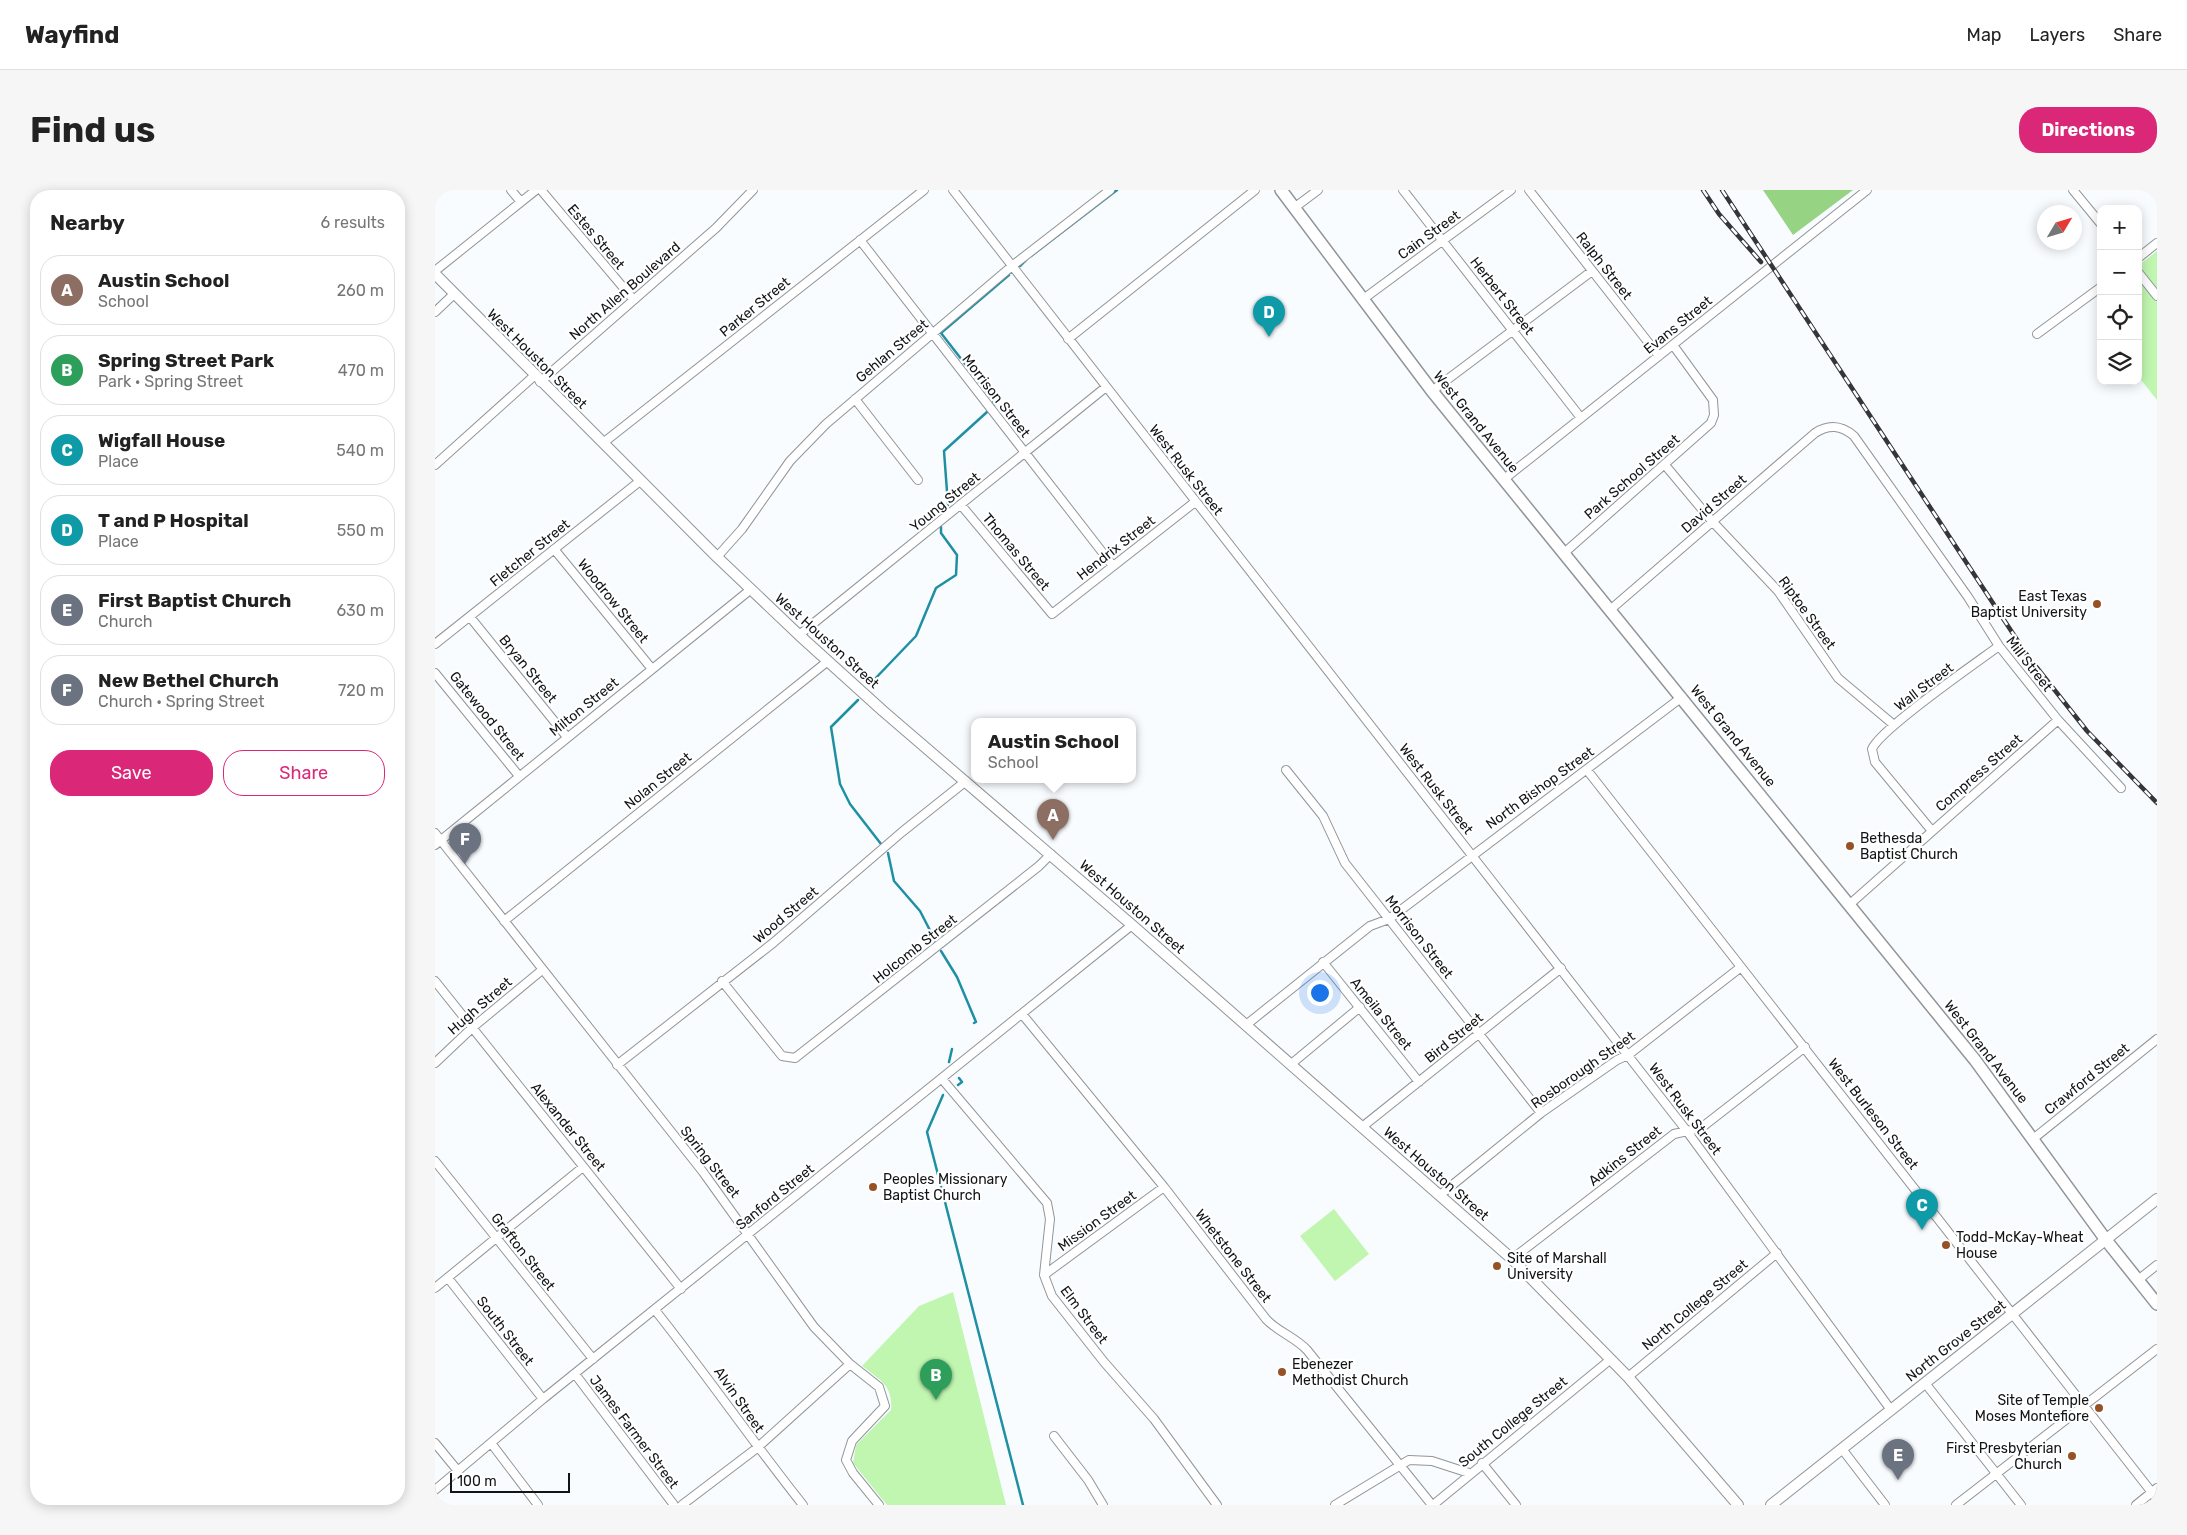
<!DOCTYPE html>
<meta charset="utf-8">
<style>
:root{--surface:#fff;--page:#f6f6f6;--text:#222;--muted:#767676;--line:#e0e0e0;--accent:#db2777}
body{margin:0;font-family:Rubik,sans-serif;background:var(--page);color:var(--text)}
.controls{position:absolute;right:15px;top:15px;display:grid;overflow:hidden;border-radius:10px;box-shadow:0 2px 12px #0003}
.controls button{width:45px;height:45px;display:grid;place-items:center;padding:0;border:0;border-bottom:1px solid var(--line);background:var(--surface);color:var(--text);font:25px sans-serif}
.compass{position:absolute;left:1602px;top:15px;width:45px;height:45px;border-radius:50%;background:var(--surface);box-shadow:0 2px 12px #0003;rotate:52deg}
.scale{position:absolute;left:15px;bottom:12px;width:120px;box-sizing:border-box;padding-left:5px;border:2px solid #121416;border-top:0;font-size:14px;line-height:18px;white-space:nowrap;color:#121416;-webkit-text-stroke:4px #fff;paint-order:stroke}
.you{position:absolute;left:884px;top:802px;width:18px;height:18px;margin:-12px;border:4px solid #fff;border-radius:50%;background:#1a73e8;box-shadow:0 0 0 8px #1a73e833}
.badge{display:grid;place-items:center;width:32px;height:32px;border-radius:50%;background:var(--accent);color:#fff;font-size:16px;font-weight:700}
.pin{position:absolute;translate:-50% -41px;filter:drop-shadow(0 1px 2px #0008)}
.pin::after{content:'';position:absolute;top:26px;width:18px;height:15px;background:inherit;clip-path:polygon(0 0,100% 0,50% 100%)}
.popup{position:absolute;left:536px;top:528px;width:165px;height:65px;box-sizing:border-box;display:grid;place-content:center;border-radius:10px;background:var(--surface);filter:drop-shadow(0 1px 4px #0005);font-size:16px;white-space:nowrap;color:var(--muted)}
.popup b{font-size:19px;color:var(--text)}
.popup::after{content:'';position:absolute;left:50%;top:100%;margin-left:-10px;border:10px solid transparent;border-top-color:var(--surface)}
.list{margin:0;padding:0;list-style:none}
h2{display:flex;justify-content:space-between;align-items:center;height:65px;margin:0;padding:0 20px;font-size:21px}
h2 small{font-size:16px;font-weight:400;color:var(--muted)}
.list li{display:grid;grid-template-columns:32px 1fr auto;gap:15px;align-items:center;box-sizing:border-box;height:70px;margin:0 10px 10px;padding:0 10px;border:1px solid var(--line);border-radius:20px}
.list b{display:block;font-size:19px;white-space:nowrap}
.list p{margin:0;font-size:16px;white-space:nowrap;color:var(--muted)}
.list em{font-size:16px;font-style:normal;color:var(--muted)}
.actions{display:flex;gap:10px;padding:15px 20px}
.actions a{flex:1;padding:11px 0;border:1px solid var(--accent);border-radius:20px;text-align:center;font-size:18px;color:var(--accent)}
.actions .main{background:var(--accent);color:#fff}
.icon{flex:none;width:28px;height:28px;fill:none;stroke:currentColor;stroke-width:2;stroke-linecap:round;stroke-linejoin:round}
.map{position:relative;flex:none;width:1722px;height:1315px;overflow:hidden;border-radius:20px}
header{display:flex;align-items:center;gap:30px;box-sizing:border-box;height:70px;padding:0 25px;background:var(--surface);border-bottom:1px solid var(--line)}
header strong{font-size:24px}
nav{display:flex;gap:28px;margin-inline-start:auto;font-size:18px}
.intro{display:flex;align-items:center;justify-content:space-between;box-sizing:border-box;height:120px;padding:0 30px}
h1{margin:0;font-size:35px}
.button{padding:12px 22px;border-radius:20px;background:var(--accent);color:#fff;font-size:18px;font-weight:700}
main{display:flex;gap:30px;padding:0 30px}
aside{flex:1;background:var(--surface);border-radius:20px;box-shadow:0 2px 12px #0003}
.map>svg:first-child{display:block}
</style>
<header>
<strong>Wayfind</strong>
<nav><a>Map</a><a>Layers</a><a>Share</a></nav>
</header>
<div class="intro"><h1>Find us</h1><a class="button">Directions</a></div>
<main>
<aside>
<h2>Nearby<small>6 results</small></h2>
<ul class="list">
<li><span class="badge" style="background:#8d6e63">A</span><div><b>Austin School</b><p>School</p></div><em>260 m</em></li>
<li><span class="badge" style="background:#2e9e5b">B</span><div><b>Spring Street Park</b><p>Park · Spring Street</p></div><em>470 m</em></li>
<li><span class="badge" style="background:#0f9aa8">C</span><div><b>Wigfall House</b><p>Place</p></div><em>540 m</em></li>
<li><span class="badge" style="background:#0f9aa8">D</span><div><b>T and P Hospital</b><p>Place</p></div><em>550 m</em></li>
<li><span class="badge" style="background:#6b7280">E</span><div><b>First Baptist Church</b><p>Church</p></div><em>630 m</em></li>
<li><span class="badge" style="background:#6b7280">F</span><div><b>New Bethel Church</b><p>Church · Spring Street</p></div><em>720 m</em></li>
</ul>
<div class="actions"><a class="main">Save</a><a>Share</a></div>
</aside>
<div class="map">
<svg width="1722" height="1315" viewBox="0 0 1722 1315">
<rect width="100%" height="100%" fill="#f9fcfe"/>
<path fill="#c0f6b0" d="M1722,61v149l-19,-24v-110z
M899,1019l35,45 -34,27 -35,-45z
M518,1102l53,213h-119l-34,-42 3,-18 35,-35c2,-25 -11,-30 -29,-44l57,-60z"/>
<path fill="#96d382" d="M1328,0h90l-60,45z"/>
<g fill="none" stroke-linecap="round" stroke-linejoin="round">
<path stroke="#1f90a4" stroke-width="2.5" d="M596,66l86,-66
M585,76l6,-6
M559,215l-1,-5 -52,-67 68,-58
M513,315l-4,-54 43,-39
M436,493l45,-47 20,-48 20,-13 1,-20 -16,-22v-6
M423,510l-27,27 9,57 10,20 31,40
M453,663l6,28 26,30 16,31
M506,761l16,26 19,45 -2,1
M514,872l3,-13
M523,895l4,-3 -3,-4
M508,905l-16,37 96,373"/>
<g stroke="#8f959a" stroke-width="10">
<path id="minor" d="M76,0l10,12
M106,0l92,109
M518,0l733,940 205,280
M968,0l178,228
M1094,0l130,166
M1638,0l28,34
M859,18l24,-18
M425,50l253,326
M1703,68l19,-15
M0,81l101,-81
M1703,82l19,24
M927,110l149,-110
M0,122l19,-18
M1602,144l64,-47
M633,149l187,-149
M105,192l176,-154 37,-38
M997,201l160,-120
M420,209l63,81
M168,253l321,-253
M0,275l99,-89
M1230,275l46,55 67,71 60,87 56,47
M1068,290l364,-290
M526,315l91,109 143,-112
M119,359l98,120
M1128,364l148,-131 3,-8 -1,-15 -40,-55
M282,367l25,-28 48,-68 36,-37 186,-158 98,-76
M1175,420l205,-177c14,-9 26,-8 39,3l114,161 31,49 59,74 63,68
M35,427l97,120
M364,445l307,-248
M0,454l205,-163
M0,483l84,103
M851,580l37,46 22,47 196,250
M1152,580l570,729
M1497,641l-57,-69 -3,-13c8,-20 104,-86 127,-103
M0,643l268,339 111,155 36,37 29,23 6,19 -33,35 -6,19 7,13 26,32
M0,655l315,-255
M1415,714l208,-184
M69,731l324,-260
M888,772l96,120
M0,791l246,308
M287,791l60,75 13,2 244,-192 12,-12
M587,824l142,173 102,132c12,13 29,18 41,31l125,155
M811,835l124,-99 19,-7 293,-222
M0,873l37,-35 70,-58
M182,875l156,-122 129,-111 64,-51
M855,875l70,-58
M507,889l105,124 3,16 -6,56 8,21 52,66 50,57 63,86
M927,937l199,-159
M1598,949l124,-100
M0,971l158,198
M1005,1005l101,-82 76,-53 11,-5 113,-88
M1077,1069l162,-125 27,-6 104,-81
M609,1085l120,-88
M13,1088l95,121
M1703,1090l19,-15
M0,1098l148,-121
M220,1120c51,64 97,131 148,195
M140,1184l99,131
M1193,1187l149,-124
M1490,1193l96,122
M619,1246l34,44 15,25
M0,1253l23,28
M56,1253l47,62
M1407,1259l43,56
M1047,1273l34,42
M0,1300l108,-91 589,-474
M247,1315l75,-57 93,-84
M900,1315l74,-45 23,1 37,12
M998,1315l178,-146
M1521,1315l201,-156
M1701,1315l21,-17"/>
</g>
<g stroke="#8f959a" stroke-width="12">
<path id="major" d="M0,84l282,283 82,78 84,76 249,214 380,334 116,118 110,128
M1336,1315l386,-306"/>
</g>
<g stroke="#8f959a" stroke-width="14">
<path id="highway" d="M846,0l151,201 543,669 131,180 51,64"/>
</g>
<use href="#minor" stroke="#fff" stroke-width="8"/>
<use href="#major" stroke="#fff" stroke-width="10"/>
<use href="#highway" stroke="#fff" stroke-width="11"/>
<g stroke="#343638" stroke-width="4.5">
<path id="rail" d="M1268,0l16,24 42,48
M1287,0l305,465 60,76 70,72"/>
</g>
<use href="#rail" stroke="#fff" stroke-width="2.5" stroke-dasharray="8" stroke-linecap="butt"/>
</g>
<g fill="#965125" stroke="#fff" stroke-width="2">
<circle cx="1662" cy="414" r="5"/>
<circle cx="1415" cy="656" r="5"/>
<circle cx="438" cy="997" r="5"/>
<circle cx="1511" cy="1055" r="5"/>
<circle cx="1062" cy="1076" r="5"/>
<circle cx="847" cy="1182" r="5"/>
<circle cx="1664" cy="1218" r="5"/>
<circle cx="1637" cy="1266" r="5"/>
</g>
<g text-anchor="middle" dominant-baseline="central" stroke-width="4.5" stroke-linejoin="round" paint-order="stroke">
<g font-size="14" fill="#121416" stroke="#fff">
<text transform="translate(994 45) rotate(-36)">Cain Street</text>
<text transform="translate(161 47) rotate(50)">Estes Street</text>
<text transform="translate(1169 76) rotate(52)">Ralph Street</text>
<text transform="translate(190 101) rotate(-41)">North Allen Boulevard</text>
<text transform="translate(1067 106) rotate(52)">Herbert Street</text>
<text transform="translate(320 117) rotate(-39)">Parker Street</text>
<text transform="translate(1243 135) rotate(-39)">Evans Street</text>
<text transform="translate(457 161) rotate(-40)">Gehlan Street</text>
<text transform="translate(102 169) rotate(45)">West Houston Street</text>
<text transform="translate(561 206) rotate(52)">Morrison Street</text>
<text transform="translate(1041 232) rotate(51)">West Grand Avenue</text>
<text transform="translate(751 280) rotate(52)">West Rusk Street</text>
<text transform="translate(1197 287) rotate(-41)">Park School Street</text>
<text transform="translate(510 312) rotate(-39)">Young Street</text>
<text transform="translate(1279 314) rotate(-41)">David Street</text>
<text transform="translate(681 358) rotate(-38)">Hendrix Street</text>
<text transform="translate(581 362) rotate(50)">Thomas Street</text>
<text transform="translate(95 363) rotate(-39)">Fletcher Street</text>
<text transform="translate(178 411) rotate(51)">Woodrow Street</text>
<text transform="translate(1372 423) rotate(54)">Riptoe Street</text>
<text transform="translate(392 451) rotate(42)">West Houston Street</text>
<text transform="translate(1594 474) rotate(52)">Mill Street</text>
<text transform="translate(93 479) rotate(51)">Bryan Street</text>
<text transform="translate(1489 497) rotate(-37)">Wall Street</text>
<text transform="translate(149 517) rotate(-39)">Milton Street</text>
<text transform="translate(52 526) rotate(51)">Gatewood Street</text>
<text transform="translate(1298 546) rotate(51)">West Grand Avenue</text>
<text transform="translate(1544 583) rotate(-41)">Compress Street</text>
<text transform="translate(223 591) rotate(-39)">Nolan Street</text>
<text transform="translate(1105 598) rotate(-36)">North Bishop Street</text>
<text transform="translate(1001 599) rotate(52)">West Rusk Street</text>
<text transform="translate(697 717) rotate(41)">West Houston Street</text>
<text transform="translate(351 725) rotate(-40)">Wood Street</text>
<text transform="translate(984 747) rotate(52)">Morrison Street</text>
<text transform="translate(480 759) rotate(-38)">Holcomb Street</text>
<text transform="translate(45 816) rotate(-41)">Hugh Street</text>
<text transform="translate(946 824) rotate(51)">Ameila Street</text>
<text transform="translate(1019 848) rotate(-39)">Bird Street</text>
<text transform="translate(1551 862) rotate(52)">West Grand Avenue</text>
<text transform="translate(1148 880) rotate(-35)">Rosborough Street</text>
<text transform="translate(1652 889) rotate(-39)">Crawford Street</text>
<text transform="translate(1250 919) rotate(53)">West Rusk Street</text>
<text transform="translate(1438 924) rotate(52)">West Burleson Street</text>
<text transform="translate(133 937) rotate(51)">Alexander Street</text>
<text transform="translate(1190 966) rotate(-38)">Adkins Street</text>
<text transform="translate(275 972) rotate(52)">Spring Street</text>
<text transform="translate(1001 984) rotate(41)">West Houston Street</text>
<text transform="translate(340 1007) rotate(-39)">Sanford Street</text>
<text transform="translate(662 1031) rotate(-36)">Mission Street</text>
<text transform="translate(88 1062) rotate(52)">Grafton Street</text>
<text transform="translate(798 1066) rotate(52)">Whetstone Street</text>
<text transform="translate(1260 1115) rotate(-40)">North College Street</text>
<text transform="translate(649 1125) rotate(53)">Elm Street</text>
<text transform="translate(70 1141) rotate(52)">South Street</text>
<text transform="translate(1521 1151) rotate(-38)">North Grove Street</text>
<text transform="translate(304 1210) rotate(55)">Alvin Street</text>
<text transform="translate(1078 1232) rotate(-39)">South College Street</text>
<text transform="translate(199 1242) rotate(53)">James Farmer Street</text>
</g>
<g font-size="14" fill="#121416" stroke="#fff" text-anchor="start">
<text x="1652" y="406" text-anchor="end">East Texas<tspan x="1652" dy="16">Baptist University</tspan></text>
<text x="1425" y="648">Bethesda<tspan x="1425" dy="16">Baptist Church</tspan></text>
<text x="448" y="989">Peoples Missionary<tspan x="448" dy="16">Baptist Church</tspan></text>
<text x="1521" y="1047">Todd-McKay-Wheat<tspan x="1521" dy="16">House</tspan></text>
<text x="1072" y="1068">Site of Marshall<tspan x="1072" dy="16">University</tspan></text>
<text x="857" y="1174">Ebenezer<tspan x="857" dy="16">Methodist Church</tspan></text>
<text x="1654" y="1210" text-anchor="end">Site of Temple<tspan x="1654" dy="16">Moses Montefiore</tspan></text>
<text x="1627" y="1258" text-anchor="end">First Presbyterian<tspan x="1627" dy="16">Church</tspan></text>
</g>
</g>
</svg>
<div class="controls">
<button>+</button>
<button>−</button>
<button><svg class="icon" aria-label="locate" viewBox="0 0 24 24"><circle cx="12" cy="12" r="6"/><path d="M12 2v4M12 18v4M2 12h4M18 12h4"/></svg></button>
<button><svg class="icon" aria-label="layers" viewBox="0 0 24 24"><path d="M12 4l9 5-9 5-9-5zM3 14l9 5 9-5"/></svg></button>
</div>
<svg class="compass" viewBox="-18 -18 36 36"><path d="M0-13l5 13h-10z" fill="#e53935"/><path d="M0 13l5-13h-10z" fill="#767676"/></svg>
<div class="scale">100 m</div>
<div class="you"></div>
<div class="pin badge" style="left:618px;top:650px;background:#8d6e63">A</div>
<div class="popup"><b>Austin School</b>School</div>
<div class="pin badge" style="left:501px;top:1210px;background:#2e9e5b">B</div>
<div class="pin badge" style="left:1487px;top:1040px;background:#0f9aa8">C</div>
<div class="pin badge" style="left:834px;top:147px;background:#0f9aa8">D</div>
<div class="pin badge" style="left:1463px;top:1290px;background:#6b7280">E</div>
<div class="pin badge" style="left:30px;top:674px;background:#6b7280">F</div>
</div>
</main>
